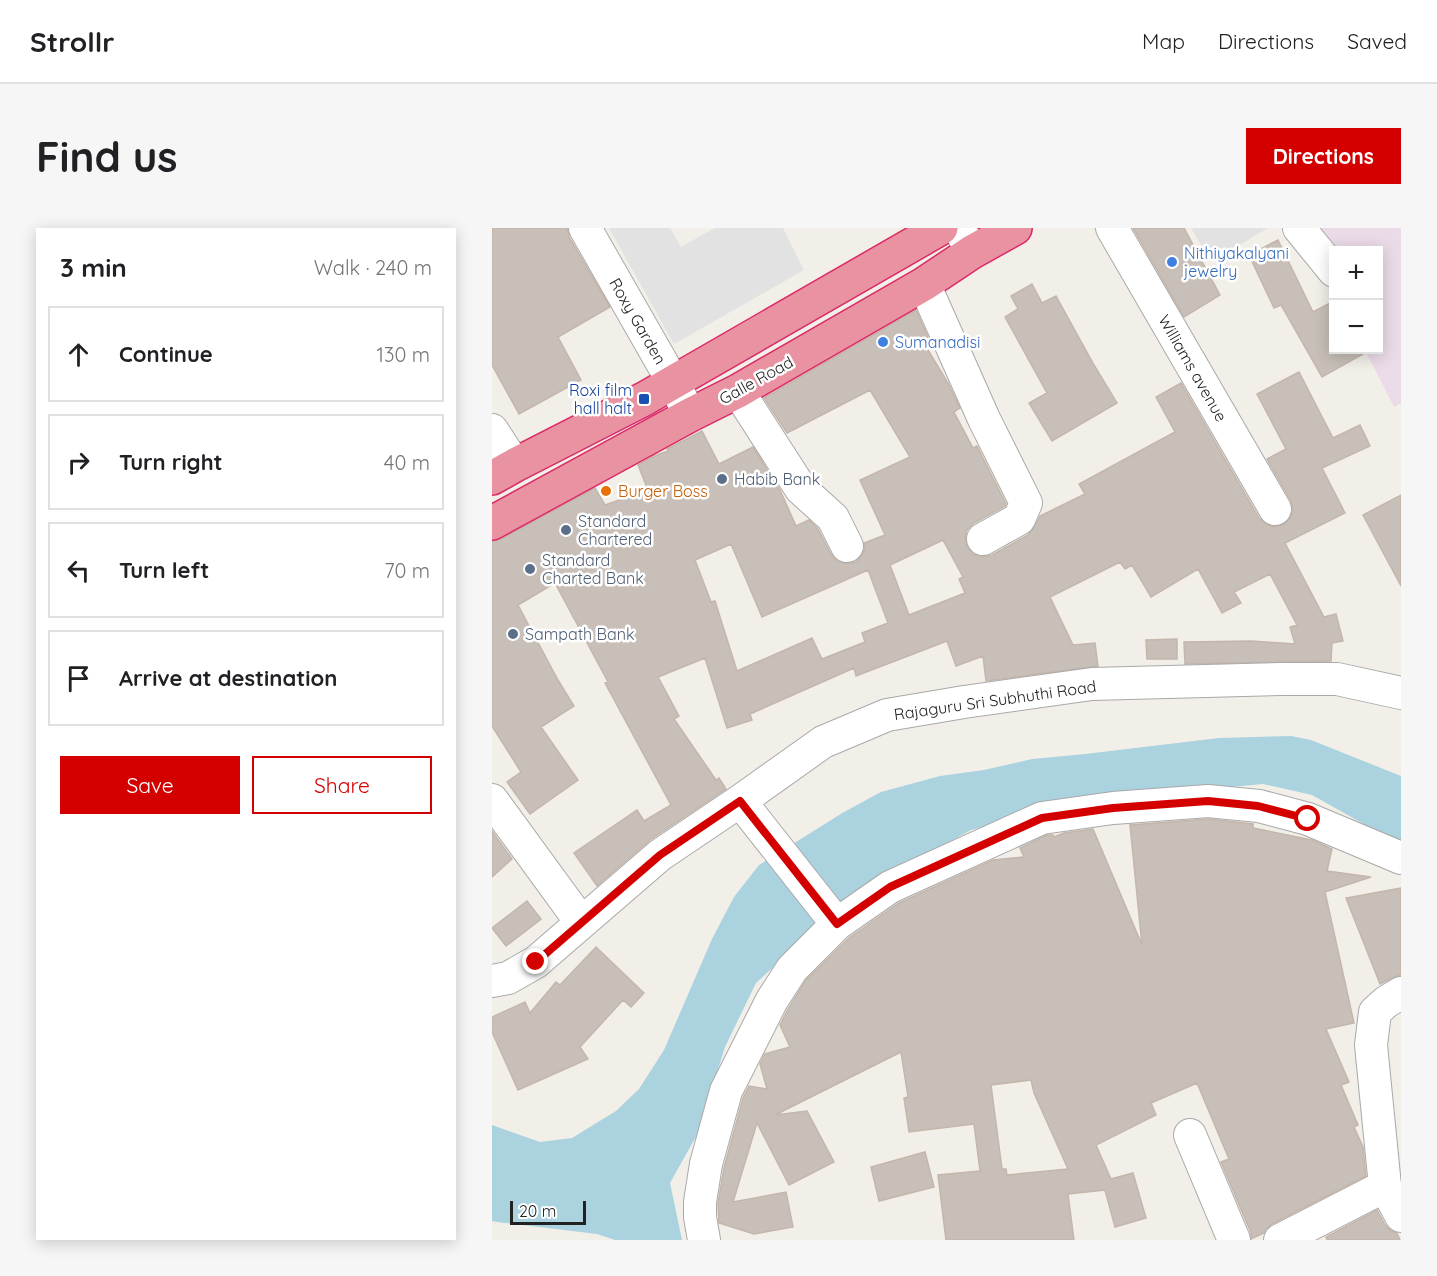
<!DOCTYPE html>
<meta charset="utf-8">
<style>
:root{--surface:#fff;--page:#f6f6f6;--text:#202124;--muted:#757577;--line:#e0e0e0;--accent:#d40000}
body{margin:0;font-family:Quicksand,sans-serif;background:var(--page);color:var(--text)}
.controls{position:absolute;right:18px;top:18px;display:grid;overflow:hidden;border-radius:0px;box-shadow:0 3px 15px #0003}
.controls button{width:54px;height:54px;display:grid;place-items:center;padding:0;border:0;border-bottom:2px solid var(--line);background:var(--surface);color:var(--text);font:30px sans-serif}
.scale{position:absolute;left:18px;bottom:15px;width:76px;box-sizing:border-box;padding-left:6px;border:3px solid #222;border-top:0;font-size:16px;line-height:21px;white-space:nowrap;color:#222;-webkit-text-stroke:4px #fff;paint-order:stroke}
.stop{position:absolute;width:18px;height:18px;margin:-14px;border:4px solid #d40000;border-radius:50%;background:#fff}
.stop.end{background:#d40000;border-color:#fff;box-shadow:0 2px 6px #0008}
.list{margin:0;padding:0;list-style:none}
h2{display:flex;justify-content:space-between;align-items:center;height:78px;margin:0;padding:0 24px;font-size:26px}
h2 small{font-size:20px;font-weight:400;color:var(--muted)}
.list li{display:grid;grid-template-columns:39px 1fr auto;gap:18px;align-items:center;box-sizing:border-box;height:96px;margin:0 12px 12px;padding:0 12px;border:2px solid var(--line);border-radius:0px}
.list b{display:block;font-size:22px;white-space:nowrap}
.list em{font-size:20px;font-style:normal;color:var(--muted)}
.actions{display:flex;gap:12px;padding:18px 24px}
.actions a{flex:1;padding:14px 0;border:2px solid var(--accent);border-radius:0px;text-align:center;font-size:21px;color:var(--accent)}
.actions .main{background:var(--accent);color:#fff}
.icon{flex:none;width:33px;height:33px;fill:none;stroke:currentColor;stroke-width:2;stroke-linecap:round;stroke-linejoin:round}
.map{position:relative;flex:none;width:909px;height:1012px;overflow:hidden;border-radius:0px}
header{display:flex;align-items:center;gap:36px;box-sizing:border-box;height:84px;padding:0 30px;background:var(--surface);border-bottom:2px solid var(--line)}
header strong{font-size:28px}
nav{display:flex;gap:33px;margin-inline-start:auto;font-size:21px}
.intro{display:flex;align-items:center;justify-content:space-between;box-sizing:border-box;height:144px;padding:0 36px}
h1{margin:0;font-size:42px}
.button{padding:15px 27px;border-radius:0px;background:var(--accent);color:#fff;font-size:21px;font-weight:700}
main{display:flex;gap:36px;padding:0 36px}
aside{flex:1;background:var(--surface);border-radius:0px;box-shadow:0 3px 15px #0003}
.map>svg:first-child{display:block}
</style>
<header>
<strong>Strollr</strong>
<nav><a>Map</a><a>Directions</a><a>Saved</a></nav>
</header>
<div class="intro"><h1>Find us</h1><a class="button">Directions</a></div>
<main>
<aside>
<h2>3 min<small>Walk · 240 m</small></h2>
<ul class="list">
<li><svg class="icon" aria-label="ahead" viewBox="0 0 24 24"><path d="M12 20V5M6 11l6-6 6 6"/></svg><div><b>Continue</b></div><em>130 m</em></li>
<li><svg class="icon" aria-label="right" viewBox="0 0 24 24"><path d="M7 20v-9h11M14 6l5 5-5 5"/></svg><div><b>Turn right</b></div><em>40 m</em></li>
<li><svg class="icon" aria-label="left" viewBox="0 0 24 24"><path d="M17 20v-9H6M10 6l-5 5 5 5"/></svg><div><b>Turn left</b></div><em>70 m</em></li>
<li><svg class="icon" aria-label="arrive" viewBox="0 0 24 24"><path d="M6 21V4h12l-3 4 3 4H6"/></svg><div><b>Arrive at destination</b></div></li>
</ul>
<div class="actions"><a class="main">Save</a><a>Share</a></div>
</aside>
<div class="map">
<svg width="909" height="1012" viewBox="0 0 909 1012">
<rect width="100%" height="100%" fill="#f2efe9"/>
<path fill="#ebdbe8" d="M810,0h99v175l-7,4 -29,-57h13v-100h-44l-1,39z"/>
<path fill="#e2e2e2" d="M117,0h61l11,19 34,-19h68l21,42 -130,74z
M699,0h77l-57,34z"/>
<path fill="#aad3df" d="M799,508l20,4 90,36v69l-89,-50 -49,-11 -171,16 -121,30 -49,27 -92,57 -74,69 -31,64 -27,86 -28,50 12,57h-67l-18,-6 -100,-12 -5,-1v-96l48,17 32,-4 44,-27 23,-22 25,-39 48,-111 22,-42 25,-32 85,-53 37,-20 59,-16 44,-6 48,-11 53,-5 134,-16z"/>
<path fill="#c7bfb8" stroke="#c4b6ab" stroke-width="1.5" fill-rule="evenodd" d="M0,0h75l2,9 41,70 -52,30 23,43 -62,34 -27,-49z
M641,0h51l36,67 -36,22z
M786,12l35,72 21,-11v49h36l-48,27 -41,-72 -7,3 -25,-53z
M540,56l10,19 14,-7 38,69 23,38 -65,38 -23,-38 18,-10 -42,-76 13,-8 -7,-13z
M424,82l14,32 -5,3 23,38 12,25 -6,4 19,36 4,-2 29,58 -1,2 -31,17 -7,7 -2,8 2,9 6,7 9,3 10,-2 36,-20 7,-9 5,-10 45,-22 -6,-10 96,-52 -19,-35 25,-14 78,135 7,6 8,3 10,-3 6,-6 3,-8 -2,-9 -24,-42 19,-10 -29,-55 42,-22 34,66 27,-13 10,21 -48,22 23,45 -60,30 39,74 12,-3 7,27 -11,2 -1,18 -146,3 -1,-22 68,-1 43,3 -5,-17 7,-2 -27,-51 -36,18 7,11 -19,10 -24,-44 -47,28 -19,-32 -7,4 -5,-7 -70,35 23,48 22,-2 3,23 -112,15 -3,-25 -27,10 -9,-25 -91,35 -2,-8 -104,46 2,6 -25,8 -22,-70 -47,19 21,39 -5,3 42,61 3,-2 7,11 -76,51 -53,46 -23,-33 63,-43 7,11 27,-16 -66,-122 3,-1 -53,-99 -37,22 40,75 16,26 -33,21 37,53 -48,34 -23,-32 14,-10 -29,-46v-184l9,-3 94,-51 10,17 43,-15 -10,-25 16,-9 14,-5 -1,-2 35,-18 17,33 34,-17 27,43 16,36 13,-6 9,9 13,25 6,7 10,3 9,-2 6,-7 3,-7 -1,-5 21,-8 -25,-55 50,-23 -40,-67 -83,43 -23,-35zM451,312l20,37 -4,2 6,14 -56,22 -19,-50zM239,316l31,73 106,-47 20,53 -26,10 3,9 -43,17 -10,-21 -75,33 -22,-70 -4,1 -16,-42z
M909,267v91l-38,-71z
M685,411v20h-30l-1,-19z
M716,591l45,5v4l59,12 20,9 -5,22 44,6 -46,15 29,131 -28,6 23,53 -8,3 17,40 -4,2 9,20 3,29 -94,48 -7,6 -1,3 -13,6v-6l-30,-71 8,-3 -32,-76 -46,20 5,12 -60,30 15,34 22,-6 13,45 -31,9 -10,-37 -37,4 6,46h-128l-8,-65 42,-4 -6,-47 -65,8 -5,-34 4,-1 -7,-45 -126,63 32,-4 27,51 -45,23 -32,-62 -24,79 53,-10 7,35 -39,7 -35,-11 -1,-20 6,-35 19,-70 6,-12 18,3 -7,-25 5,-10 25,-7 -10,-22 8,-16 18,-29 43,-42 50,-35 94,-43 31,-3 -4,-9 27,-13h6l1,2 10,-4 29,-4 49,116 -12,-120zM539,852l3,13 34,76 -61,6 -1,-6h-4l-11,-84z
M0,603l20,28 -20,18z
M909,660v87l-9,3 -12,6 -34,-86z
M35,673l14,18 -35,27 -14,-18z
M104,719l48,46 -13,14 -8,-7 -43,47 8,12 -70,31 -26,-58v-15l33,-15 5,11 26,-31 4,3z
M433,924l9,35 -55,14 -8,-34z
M885,982l8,15 6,6 6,2 3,7h-73l-1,-3z"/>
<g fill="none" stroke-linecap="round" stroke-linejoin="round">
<g stroke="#a9a9a9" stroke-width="34">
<path id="minor" d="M93,0l88,154 17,33
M467,0l13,24
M620,0l163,281
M807,0l35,43
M432,56l60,135 42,84 -7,16 -36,20
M246,163l63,98 32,29 14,28
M0,202l23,35
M0,572l89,122
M248,573l97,123
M0,753l16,-3 28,-16 124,-107 80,-54 83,-59 64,-27 77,-13 128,-18 190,-5h55l64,14
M909,765l-15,9 -11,10 -4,33 14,141 16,30
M698,907l44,105
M212,1012l-4,-23v-15l6,-38 20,-73 46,-91 20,-31 45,-45 53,-37 152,-69 71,-10 95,-7 51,5 49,13 93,39
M788,1012l105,-54"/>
</g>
<g stroke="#dc2a67" stroke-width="36">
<path id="highway" d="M0,250l23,-13 129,-66 297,-171
M0,295l198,-108 48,-24 186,-107 48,-32 43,-24"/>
</g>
<use href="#minor" stroke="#fff" stroke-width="32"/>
<use href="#highway" stroke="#e892a2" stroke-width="33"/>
</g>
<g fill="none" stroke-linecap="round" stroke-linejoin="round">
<path stroke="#d40000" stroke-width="8" d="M44,734l124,-107 80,-54 97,123 53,-37 152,-69 71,-10 95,-7 50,5 50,13"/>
</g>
<g fill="#3f7fe0" stroke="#fff" stroke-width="2">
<circle cx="680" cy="34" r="6"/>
<circle cx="391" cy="114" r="6"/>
</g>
<rect fill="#1a4fb4" stroke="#fff" stroke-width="2" x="146" y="165" width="12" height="12" rx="3"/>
<g fill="#5c6f8a" stroke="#fff" stroke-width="2">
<circle cx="230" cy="251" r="6"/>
<circle cx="74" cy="302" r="6"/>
<circle cx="38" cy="341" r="6"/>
<circle cx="21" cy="406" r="6"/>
</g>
<circle fill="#e8710a" stroke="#fff" stroke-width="2" cx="114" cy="263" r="6"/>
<g text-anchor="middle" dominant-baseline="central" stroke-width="5" stroke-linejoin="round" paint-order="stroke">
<g font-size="16" fill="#366cbe" stroke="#fff" text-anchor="start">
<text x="692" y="25">Nithiyakalyani<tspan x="692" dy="18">jewelry</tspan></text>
<text x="403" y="114">Sumanadisi</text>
</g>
<g font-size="16" fill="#222" stroke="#fff">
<text transform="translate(146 93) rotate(60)">Roxy Garden</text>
<text transform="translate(701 140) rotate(60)">Williams avenue</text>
<text transform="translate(264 152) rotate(-29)">Galle Road</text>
<text transform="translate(503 472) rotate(-8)">Rajaguru Sri Subhuthi Road</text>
</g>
<g font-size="16" fill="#164399" stroke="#fff" text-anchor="end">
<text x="140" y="162">Roxi film<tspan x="140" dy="18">hall halt</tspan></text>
</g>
<g font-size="16" fill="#4e5e75" stroke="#fff" text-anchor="start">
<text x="242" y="251">Habib Bank</text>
<text x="86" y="293">Standard<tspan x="86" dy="18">Chartered</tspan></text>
<text x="50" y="332">Standard<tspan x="50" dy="18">Charted Bank</tspan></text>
<text x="33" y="406">Sampath Bank</text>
</g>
<g font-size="16" fill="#c56008" stroke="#fff" text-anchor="start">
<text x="126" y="263">Burger Boss</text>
</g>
</g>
</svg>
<div class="controls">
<button>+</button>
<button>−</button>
</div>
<div class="scale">20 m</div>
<div class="stop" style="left:816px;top:591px"></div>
<div class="stop end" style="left:44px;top:734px"></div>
</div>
</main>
